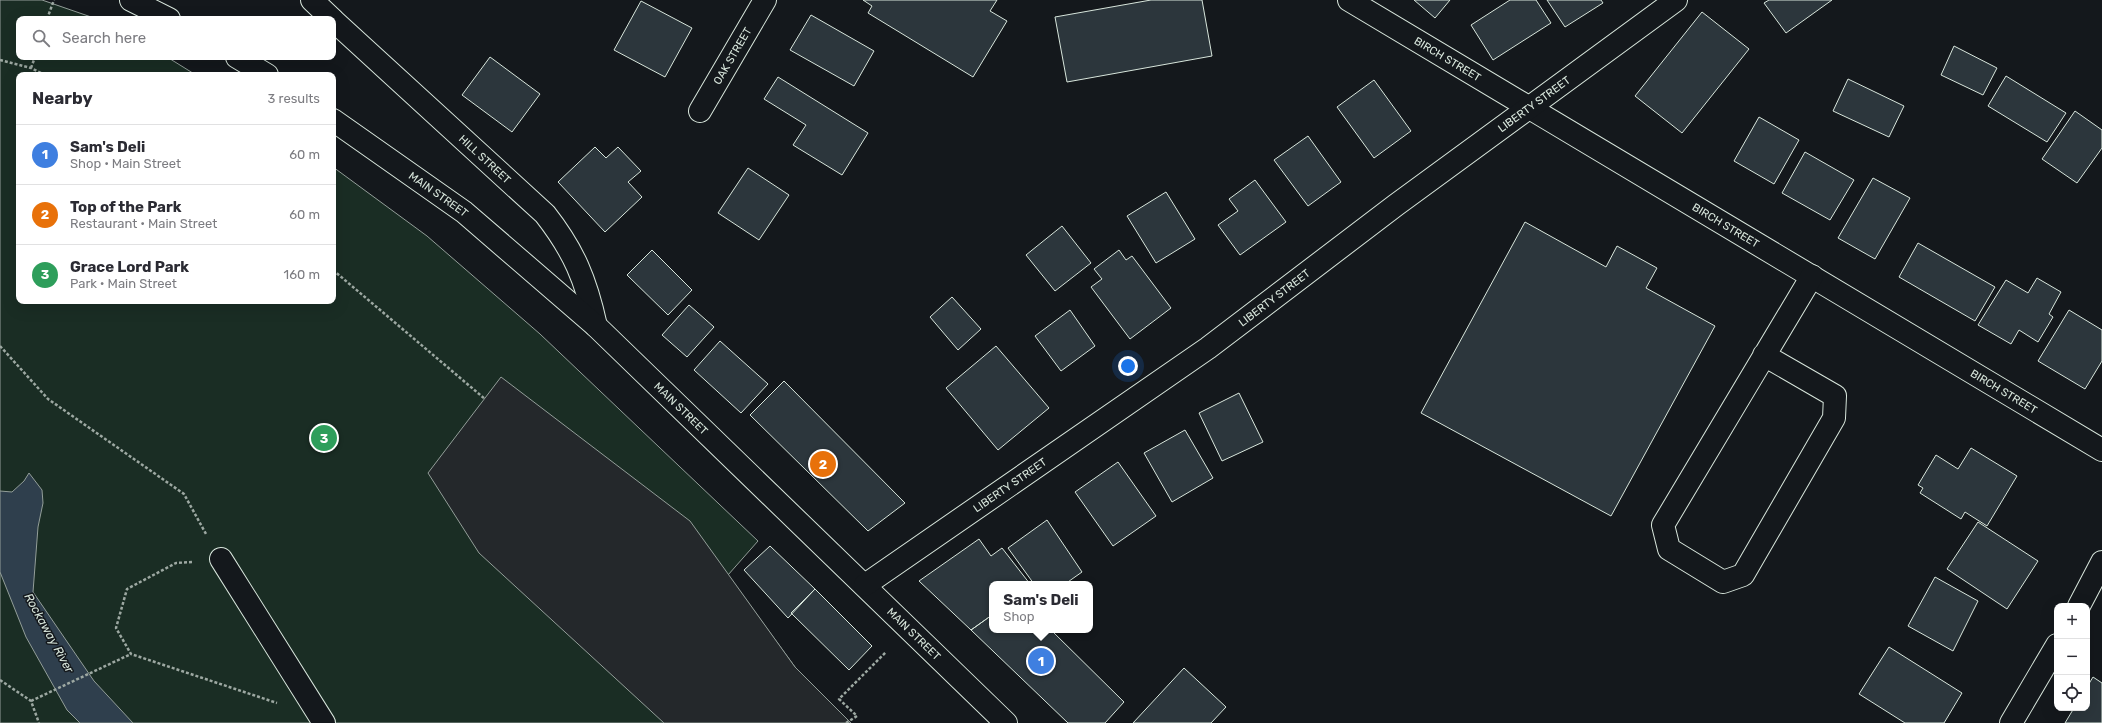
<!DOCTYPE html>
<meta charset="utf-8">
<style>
:root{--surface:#fff;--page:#f2f2f3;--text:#2b2b33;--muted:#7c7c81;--line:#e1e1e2;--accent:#0f766e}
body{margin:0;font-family:Rubik,sans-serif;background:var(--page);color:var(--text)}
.controls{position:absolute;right:12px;bottom:12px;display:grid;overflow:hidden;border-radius:8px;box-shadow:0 4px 16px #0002}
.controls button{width:36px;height:36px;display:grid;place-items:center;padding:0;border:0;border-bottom:1px solid var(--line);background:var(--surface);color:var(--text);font:20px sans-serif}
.you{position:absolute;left:1128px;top:366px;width:14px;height:14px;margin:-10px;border:3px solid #fff;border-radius:50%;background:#1a73e8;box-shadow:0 0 0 6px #1a73e833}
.badge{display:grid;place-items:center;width:26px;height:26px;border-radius:50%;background:var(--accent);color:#fff;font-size:13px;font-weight:700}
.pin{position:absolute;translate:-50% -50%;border:2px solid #fff;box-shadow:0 1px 4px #0006}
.popup{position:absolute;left:989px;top:581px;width:104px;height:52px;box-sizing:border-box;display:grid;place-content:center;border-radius:8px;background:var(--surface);filter:drop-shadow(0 1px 3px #0005);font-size:13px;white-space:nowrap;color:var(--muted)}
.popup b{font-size:15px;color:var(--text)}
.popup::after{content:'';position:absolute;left:50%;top:100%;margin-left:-8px;border:8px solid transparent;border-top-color:var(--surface)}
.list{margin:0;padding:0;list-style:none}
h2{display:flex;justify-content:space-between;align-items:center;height:52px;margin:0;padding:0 16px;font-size:17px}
h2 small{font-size:13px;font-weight:400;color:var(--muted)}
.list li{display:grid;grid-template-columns:26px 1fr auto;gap:12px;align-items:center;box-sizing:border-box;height:60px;padding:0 16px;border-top:1px solid var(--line)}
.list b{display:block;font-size:15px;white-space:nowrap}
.list p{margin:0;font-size:13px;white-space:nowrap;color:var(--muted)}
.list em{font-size:13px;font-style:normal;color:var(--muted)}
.icon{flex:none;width:22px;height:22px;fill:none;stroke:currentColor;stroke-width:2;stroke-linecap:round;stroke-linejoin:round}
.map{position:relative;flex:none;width:2102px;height:723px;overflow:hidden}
.search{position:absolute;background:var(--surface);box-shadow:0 4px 16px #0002;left:16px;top:16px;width:320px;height:44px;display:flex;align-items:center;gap:10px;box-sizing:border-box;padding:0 14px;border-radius:8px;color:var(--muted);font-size:15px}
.panel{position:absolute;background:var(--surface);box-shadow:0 4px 16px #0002;left:16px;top:72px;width:320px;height:232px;border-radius:8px}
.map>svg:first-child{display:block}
</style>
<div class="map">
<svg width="2102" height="723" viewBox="0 0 2102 723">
<rect width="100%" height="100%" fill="#14181c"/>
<path fill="#1a2d24" stroke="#939e99" d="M0,0h42l55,19h-78v38h148l29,18h-177v226h314v-134l94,69 113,98 218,207 -30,34 67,92 56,56h-851z"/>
<path fill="#24282b" stroke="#939e99" d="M501,377l189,144 105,146 56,56h-187l-185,-170 -51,-80z"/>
<path fill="#2f3f4d" stroke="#939e99" d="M29,473l13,17 1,13 -5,24 -5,65 61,89 39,42h-53l-13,-13 -41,-73 -26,-65v-81l12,1 12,-11z"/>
<path fill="#2c363c" stroke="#d8e6dc" d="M863,0h134l-7,11 17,10 -34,56 -105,-64 4,-7z
M1151,0h51l10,56 -145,26 -12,-65z
M1414,0h36l-15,18z
M1510,0h26l15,23 -58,37 -22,-35z
M1547,0h54l2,3 -38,24z
M1769,0h63l-46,33 -22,-30z
M641,1l51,27 -27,49 -51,-27z
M1702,12l47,37 -67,84 -47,-37z
M811,15l63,36 -20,35 -64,-36z
M1954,46l43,22 -14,27 -42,-20z
M490,57l50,37 -28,38 -50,-37z
M2006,76l60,37 -19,29 -59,-36z
M778,77l90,56 -26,42 -49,-30 13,-20 -42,-26z
M1848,79l56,27 -15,31 -56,-26z
M1374,80l37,51 -37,27 -37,-51z
M2075,111l27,19v18l-25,35 -35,-24z
M1759,117l40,23 -25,44 -40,-23z
M1308,136l33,46 -33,24 -34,-46z
M595,147l11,11 12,-11 23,24 -13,11 14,15 -37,35 -47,-50z
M1805,152l49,28 -24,40 -48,-27z
M748,168l41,27 -30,45 -41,-27z
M1873,178l37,20 -35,61 -37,-21z
M1255,180l31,42 -46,33 -22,-30 20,-14 -9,-12z
M1166,192l29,47 -39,24 -29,-47z
M1525,222l81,45 11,-21 40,22 -11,20 69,38 -104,190 -190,-103z
M1062,226l29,37 -36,28 -29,-36z
M1918,243l77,44 -20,34 -76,-44z
M652,250l40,40 -24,25 -41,-40z
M1119,250l7,10 6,-4 39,52 -41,31 -39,-52 11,-8 -8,-10z
M2037,278l24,14 -12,22 4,3 -15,25 -19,-12 -8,14 -33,-19 28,-45 22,13z
M952,297l29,32 -23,21 -28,-33z
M689,305l25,22 -27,30 -25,-22z
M1070,310l25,36 -34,25 -26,-35z
M2069,310l33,20v31l-17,28 -47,-28z
M720,341l48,43 -27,29 -47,-43z
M996,346l53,62 -51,42 -52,-62z
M784,381l121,122 -37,28 -118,-116z
M1239,393l24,49 -41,19 -23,-48z
M1185,430l28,48 -41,24 -28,-49z
M1971,448l46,28 -30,50 -22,-14 -4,7 -41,-26 3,-5 -5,-3 18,-30 22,14z
M1118,462l38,54 -43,30 -38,-54z
M1047,520l35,52 -17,12h-31l-26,-36z
M1978,522l60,39 -31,48 -60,-40z
M979,539l12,17 11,-8 28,36h-38v31l-21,15 -52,-49z
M770,546l45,43 -27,29 -44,-48z
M1935,577l43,24 -25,50 -45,-25z
M815,589l57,57 -23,24 -58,-57z
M992,615v15h59l73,72 -19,21h-37l-97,-93z
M1889,647l73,46 -18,30h-39l-46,-29z
M1184,668l42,39 -15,16h-78z
M2093,677l9,6v40h-37l9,-15h13v-21z"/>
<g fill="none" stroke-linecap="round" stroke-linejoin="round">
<g stroke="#d8e6dc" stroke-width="24">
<g id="minor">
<path d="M131,0l38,19"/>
<path d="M312,0l20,19"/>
<path id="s1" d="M1349,0l753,450"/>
<path id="s2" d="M333,20l212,194c29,37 41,66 51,112"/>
<path d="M237,57l30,18"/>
<path id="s3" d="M700,111l65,-111"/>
<path id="s4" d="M333,120l131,92 132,114 410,397"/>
<path d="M1764,355l71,41 -1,22 -91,157 -20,7 -54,-33 -6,-24 149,-249"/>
<path d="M221,559l103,164"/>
<path id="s5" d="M865,585l343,-237 188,-143 280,-205"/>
</g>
</g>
<g stroke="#d8e6dc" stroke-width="24">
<path id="major" d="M2079,606l23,-44
M2011,723l46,-78"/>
</g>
<path stroke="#9da8a2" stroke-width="2.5" stroke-dasharray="3 2" stroke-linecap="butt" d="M47,19l7,-19
M0,60l31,8 14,7
M31,68l4,-11
M333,270l152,129
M0,346l48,53 136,95 22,40
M192,562l-16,1 -49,26 -11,39 15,26 146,49
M0,680l31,21 8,22
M31,701l100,-47
M846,723l11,-7 -18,-17 47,-47"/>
<use href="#minor" stroke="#14181c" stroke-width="22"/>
<use href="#major" stroke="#14181c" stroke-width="22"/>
</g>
<g text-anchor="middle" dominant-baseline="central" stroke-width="3" stroke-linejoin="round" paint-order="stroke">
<g font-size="11" fill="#d8e6dc" stroke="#14181c">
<text stroke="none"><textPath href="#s3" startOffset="64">OAK STREET</textPath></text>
<text stroke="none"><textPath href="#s1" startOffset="115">BIRCH STREET</textPath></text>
<text stroke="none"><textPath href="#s5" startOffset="824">LIBERTY STREET</textPath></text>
<text stroke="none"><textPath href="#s2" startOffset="206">HILL STREET</textPath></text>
<text stroke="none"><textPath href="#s4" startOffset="129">MAIN STREET</textPath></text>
<text stroke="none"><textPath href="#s1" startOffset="439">BIRCH STREET</textPath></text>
<text stroke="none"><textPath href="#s5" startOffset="500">LIBERTY STREET</textPath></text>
<text stroke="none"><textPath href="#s1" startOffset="763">BIRCH STREET</textPath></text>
<text stroke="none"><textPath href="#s4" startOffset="453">MAIN STREET</textPath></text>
<text stroke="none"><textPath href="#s5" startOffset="176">LIBERTY STREET</textPath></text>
<text stroke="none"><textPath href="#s4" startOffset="777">MAIN STREET</textPath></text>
</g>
<g font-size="12" font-style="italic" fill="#d8e6dc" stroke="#14181c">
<text transform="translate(49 633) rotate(61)">Rockaway River</text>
</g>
</g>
</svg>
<div class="controls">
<button>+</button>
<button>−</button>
<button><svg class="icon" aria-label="locate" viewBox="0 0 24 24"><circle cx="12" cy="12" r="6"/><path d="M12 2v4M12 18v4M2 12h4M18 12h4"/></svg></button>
</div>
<div class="you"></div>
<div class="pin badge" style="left:1041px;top:661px;background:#3f7fe0">1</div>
<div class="popup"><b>Sam's Deli</b>Shop</div>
<div class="pin badge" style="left:823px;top:464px;background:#e8710a">2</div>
<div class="pin badge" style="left:324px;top:438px;background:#2e9e5b">3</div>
<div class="search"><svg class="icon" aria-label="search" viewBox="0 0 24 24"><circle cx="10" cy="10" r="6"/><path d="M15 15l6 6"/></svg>Search here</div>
<section class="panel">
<h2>Nearby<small>3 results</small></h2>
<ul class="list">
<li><span class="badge" style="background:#3f7fe0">1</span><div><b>Sam's Deli</b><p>Shop · Main Street</p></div><em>60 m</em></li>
<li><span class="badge" style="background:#e8710a">2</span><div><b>Top of the Park</b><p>Restaurant · Main Street</p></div><em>60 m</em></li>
<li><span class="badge" style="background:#2e9e5b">3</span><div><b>Grace Lord Park</b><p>Park · Main Street</p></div><em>160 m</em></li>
</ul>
</section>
</div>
